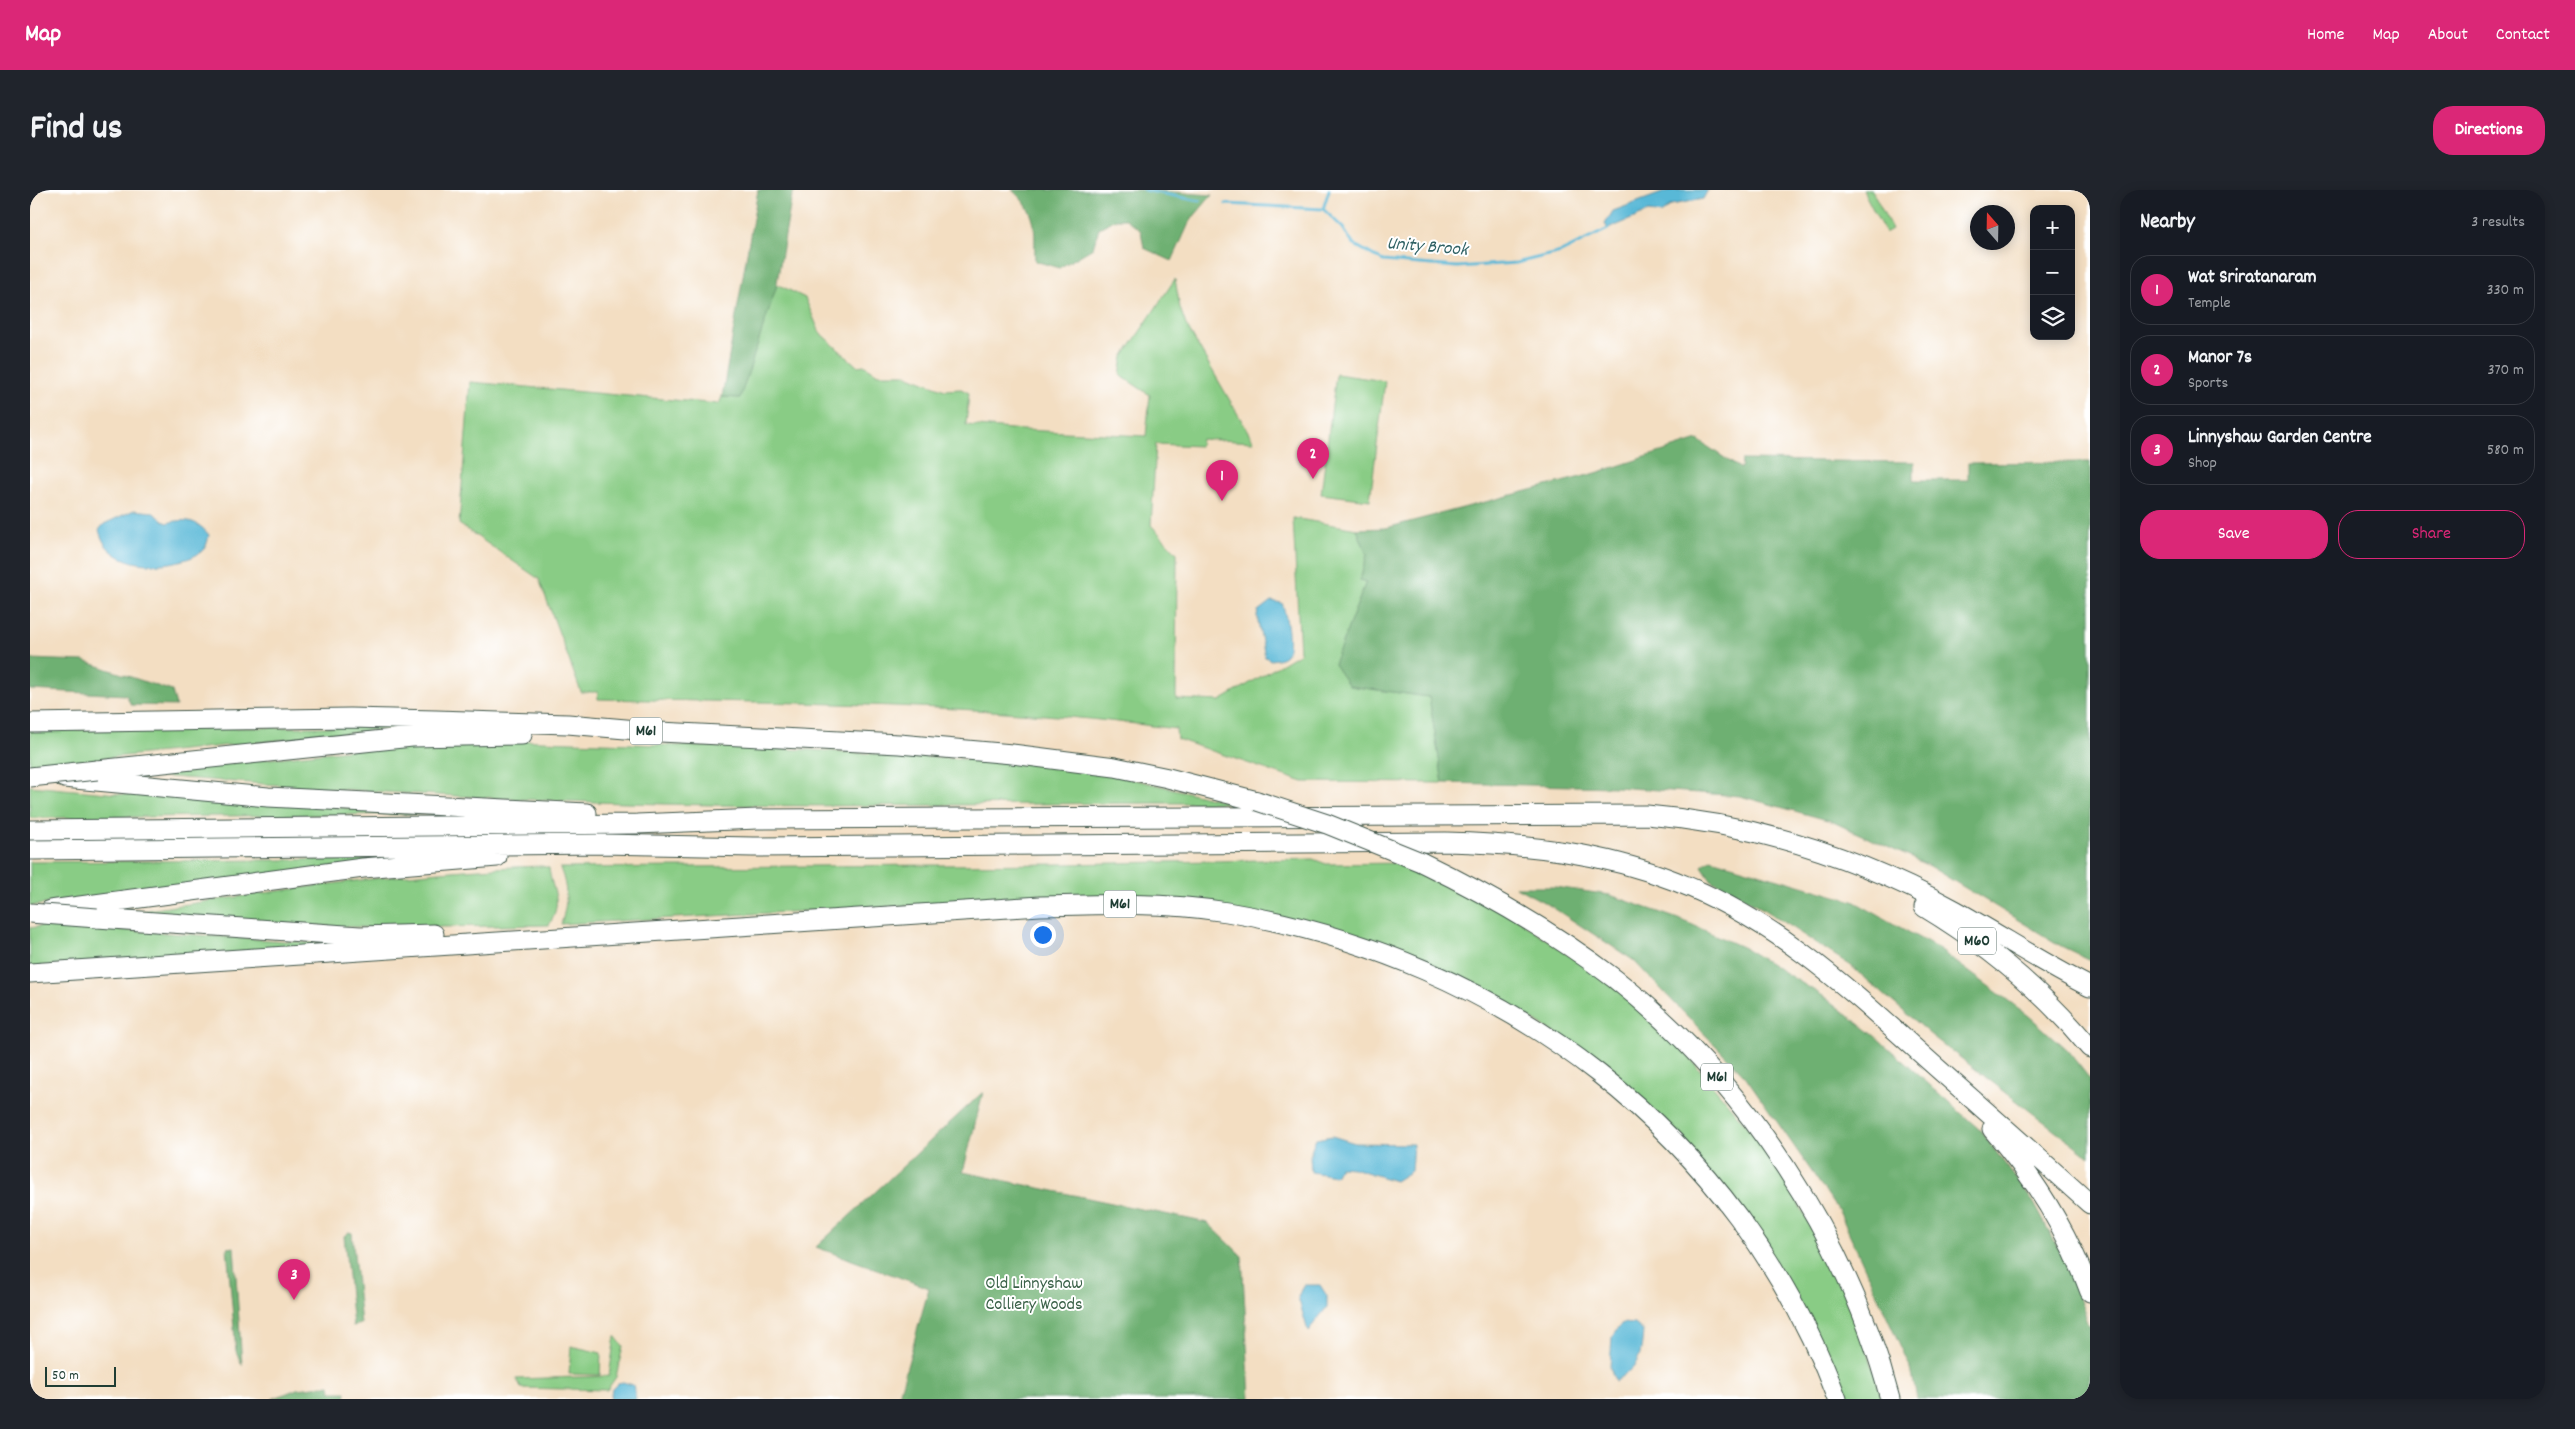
<!DOCTYPE html>
<meta charset="utf-8">
<style>
:root{--surface:#171b24;--page:#20242c;--text:#f1f3f6;--muted:#9ea1a6;--line:#363941;--accent:#db2777}
body{margin:0;font-family:Dekko,sans-serif;background:var(--page);color:var(--text)}
.controls{position:absolute;right:15px;top:15px;display:grid;overflow:hidden;border-radius:10px;box-shadow:0 2px 12px #0003}
.controls button{width:45px;height:45px;display:grid;place-items:center;padding:0;border:0;border-bottom:1px solid var(--line);background:var(--surface);color:var(--text);font:25px sans-serif}
.compass{position:absolute;left:1940px;top:15px;width:45px;height:45px;border-radius:50%;background:var(--surface);box-shadow:0 2px 12px #0003;rotate:340deg}
.scale{position:absolute;left:15px;bottom:12px;width:71px;box-sizing:border-box;padding-left:5px;border:2px solid #1f3d34;border-top:0;font-size:14px;line-height:18px;white-space:nowrap;color:#1f3d34;-webkit-text-stroke:4px #fff;paint-order:stroke}
.you{position:absolute;left:1012px;top:744px;width:18px;height:18px;margin:-12px;border:4px solid #fff;border-radius:50%;background:#1a73e8;box-shadow:0 0 0 8px #1a73e833}
.badge{display:grid;place-items:center;width:32px;height:32px;border-radius:50%;background:var(--accent);color:#fff;font-size:16px;font-weight:700}
.pin{position:absolute;translate:-50% -41px;filter:drop-shadow(0 1px 2px #0008)}
.pin::after{content:'';position:absolute;top:26px;width:18px;height:15px;background:inherit;clip-path:polygon(0 0,100% 0,50% 100%)}
.list{margin:0;padding:0;list-style:none}
h2{display:flex;justify-content:space-between;align-items:center;height:65px;margin:0;padding:0 20px;font-size:21px}
h2 small{font-size:16px;font-weight:400;color:var(--muted)}
.list li{display:grid;grid-template-columns:32px 1fr auto;gap:15px;align-items:center;box-sizing:border-box;height:70px;margin:0 10px 10px;padding:0 10px;border:1px solid var(--line);border-radius:20px}
.list b{display:block;font-size:19px;white-space:nowrap}
.list p{margin:0;font-size:16px;white-space:nowrap;color:var(--muted)}
.list em{font-size:16px;font-style:normal;color:var(--muted)}
.actions{display:flex;gap:10px;padding:15px 20px}
.actions a{flex:1;padding:11px 0;border:1px solid var(--accent);border-radius:20px;text-align:center;font-size:18px;color:var(--accent)}
.actions .main{background:var(--accent);color:#fff}
.icon{flex:none;width:28px;height:28px;fill:none;stroke:currentColor;stroke-width:2;stroke-linecap:round;stroke-linejoin:round}
.map{position:relative;flex:none;width:2060px;height:1209px;overflow:hidden;border-radius:20px}
header{display:flex;align-items:center;gap:30px;box-sizing:border-box;height:70px;padding:0 25px;background:var(--accent);color:#fff}
header strong{font-size:24px}
nav{display:flex;gap:28px;margin-inline-start:auto;font-size:18px}
.intro{display:flex;align-items:center;justify-content:space-between;box-sizing:border-box;height:120px;padding:0 30px}
h1{margin:0;font-size:35px}
.button{padding:12px 22px;border-radius:20px;background:var(--accent);color:#fff;font-size:18px;font-weight:700}
main{display:flex;gap:30px;padding:0 30px}
aside{flex:1;background:var(--surface);border-radius:20px;box-shadow:0 2px 12px #0003}
.map>svg:first-child{display:block}
</style>
<header>
<strong>Map</strong>
<nav><a>Home</a><a>Map</a><a>About</a><a>Contact</a></nav>
</header>
<div class="intro"><h1>Find us</h1><a class="button">Directions</a></div>
<main>
<div class="map">
<svg width="2060" height="1209" viewBox="0 0 2060 1209">
<rect width="100%" height="100%" fill="#fff"/>
<filter id="ink" filterUnits="userSpaceOnUse"><feTurbulence type="fractalNoise" baseFrequency=".02" numOctaves="2"/><feDisplacementMap in="SourceGraphic" scale="10" xChannelSelector="R" yChannelSelector="G"/><feConvolveMatrix kernelMatrix="1 2 1 2 8 2 1 2 1" color-interpolation-filters="sRGB"/></filter>
<filter id="wash" filterUnits="userSpaceOnUse"><feTurbulence type="fractalNoise" baseFrequency=".0096" numOctaves="4" result="noise"/><feDisplacementMap in="SourceGraphic" scale="20" xChannelSelector="R" yChannelSelector="G"/><feGaussianBlur stdDeviation="1.12" result="paint"/><feColorMatrix in="noise" values="0 0 0 0 0 0 0 0 0 0 0 0 0 0 0 0 0 1.4 0 .05"/><feComposite in="paint" operator="in"/></filter>
<g filter="url(#wash)">
<rect width="100%" height="100%" fill="#f3dec2"/>
<path fill="#89cc85" stroke="#54845c" d="M1833,0h9l20,39 -7,4z
M1145,89l5,29 6,17 68,117 -53,-3 -1,7 -44,-2 -5,81 26,28 -1,146 44,2 80,-48 -7,-135 64,11 10,26 -7,25 6,2 -32,82 15,22 80,11 14,86 -140,-1 -126,-43 -1,-10c-192,-26 -385,-26 -578,-30v-7h-17l-42,-113 -80,-55 11,-142 249,22 3,-7 17,1 38,-114 28,14 15,35 37,33 7,-1 14,9h26l41,16 16,-1 8,4 -3,32 57,5 123,6 4,-41 -30,-20 3,-18z
M1306,184l49,7 -15,119 -49,-6z
M385,536l-377,39 -8,-1v-34z
M482,550l298,10 217,13 75,9 131,31c-190,-1 -380,6 -570,1 -177,-4 -354,-16 -531,-30l244,-27z
M0,596l99,9v-4l294,23 -393,4z
M365,669l-365,47v-44z
M1283,669l13,5 78,-1 92,41 120,84 73,69 61,73 45,67 42,78 30,74 15,50h-38l-92,-172 -189,-189 -97,-58 -90,-39 -83,-22 -279,-19 -453,24c7,-21 7,-36 -1,-56l505,-4z
M512,676l7,2c3,26 15,31 0,57l-159,3 -67,-2 -195,-13c137,-20 275,-43 414,-47z
M19,735l280,19 1,3 -300,20v-39z
M585,1146l8,10 -7,31 -9,13 -86,-2 -5,-9 93,-3z
M541,1156l30,7 -1,22 -31,-1z"/>
<path fill="#6eb072" stroke="#467653" d="M728,0h38l-4,5 -16,93 -36,110 -18,-1z
M982,0h134l66,5 -22,26 -18,40 -28,-13 -3,-17 -15,-12h-10l-17,9 -6,20 -34,20 -24,-7c-1,-34 4,-47 -23,-71z
M1668,250l43,29 1,-9 172,2v18h54v-17l122,-1v498l-29,-14 -132,-80 -98,-45 -91,-25 -124,-9 -173,-4 -14,-86 -80,-11 -15,-22 32,-82 -6,-2 7,-25 -10,-26 29,-1 210,-55z
M0,469l54,2 88,30 4,15 -45,-1 -5,-10 -96,-5z
M1681,669l142,42 84,47 92,68 38,34 23,29v78l-158,-121 -82,-71 -95,-61 -43,-23 -10,-15z
M1486,697h39l55,8 74,26 62,28 77,47 52,40 105,94 54,73 33,62 23,63v71h-173l-6,-30 -72,-158 -93,-134 -113,-117 -84,-55z
M953,902l-20,80 245,51 34,33 8,143h-352l31,-111 -113,-41z
M319,1042l3,1 9,91 -8,2 -9,-90z
M204,1057l8,118 -6,-14 -9,-103z
M300,1195l1,7h15l-1,7h-73l25,-10z"/>
<path fill="#58b8d7" stroke="#3c7a86" d="M1640,0h38l-5,9 -32,6 -10,9 -13,-2 -40,17 -3,-5 8,-13z
M104,320l18,2 15,11c19,-5 30,-3 42,12 -1,4 -2,11 -5,14 -4,5 -15,10 -21,11 -29,9 -76,6 -84,-30l5,-6z
M1241,411l11,2c4,9 10,44 4,52 -4,4 -10,4 -15,5l-6,-3 -8,-41 1,-5z
M1302,946l23,7 58,1 -2,27 -16,10 -42,-13 -13,-1 -5,9 -24,-4 -1,-18 6,-15z
M1273,1095h17l7,11v11l-19,24 -10,-34z
M1592,1133l13,1 8,7c-2,27 -4,35 -28,50l-5,-14 2,-30z
M593,1192l10,3 3,14h-26l2,-10 6,-6z"/>
<g fill="none" stroke-linecap="round" stroke-linejoin="round">
<path stroke="#58b8d7" stroke-width="3" d="M1114,0l56,11
M1196,14l97,5 20,19 10,16 30,17 74,6 59,-4 45,-11 47,-23
M1293,19l6,-19"/>
</g>
</g>
<g filter="url(#ink)">
<g fill="none" stroke-linecap="round" stroke-linejoin="round">
<g stroke="#3f5549" stroke-width="21">
<path id="highway" d="M0,533l320,-5 86,2 132,4 92,8 239,12 113,10 103,13 53,11 89,23
M67,580l315,-33 110,-2
M34,588l204,19 319,16
M0,640l607,-6 121,-5 889,-4c108,9 213,43 308,95 45,25 89,54 135,77
M0,660l572,-6 151,3 693,-5c79,2 155,10 229,39 101,39 173,107 252,178 54,48 109,96 163,145
M1391,672c68,33 134,71 194,117 129,101 234,261 275,420
M1894,717c63,38 119,84 166,141
M20,720l313,-42 134,-11
M67,728l263,18 74,-2
M0,783l1010,-67c63,-2 125,-4 187,6 276,46 511,222 610,487
M1962,939c42,48 76,103 98,163"/>
</g>
<use href="#highway" stroke="#fff" stroke-width="19"/>
<g stroke="#3f5549" stroke-width="21" stroke-linecap="butt">
<path id="highway-bridge" d="M0,587l67,-7
M1227,611l70,23 94,38
M0,723l67,5"/>
</g>
<use href="#highway-bridge" stroke="#fff" stroke-width="19"/>
</g>
</g>
<g text-anchor="middle" dominant-baseline="central" stroke-width="4" stroke-linejoin="round" paint-order="stroke">
<g fill="#fff" stroke="#627771" stroke-width="1">
<rect x="600" y="527.5" width="32" height="27" rx="4"/>
<rect x="1074" y="700.5" width="32" height="27" rx="4"/>
<rect x="1928" y="737.5" width="38" height="27" rx="4"/>
<rect x="1671" y="873.5" width="32" height="27" rx="4"/>
</g>
<g font-size="16" font-weight="bold" fill="#1f3d34">
<text x="616" y="541">M61</text>
<text x="1090" y="714">M61</text>
<text x="1947" y="751">M60</text>
<text x="1687" y="887">M61</text>
</g>
<g font-size="18" fill="#3a6148" stroke="#fff">
<text x="1004" y="1094">Old Linnyshaw<tspan x="1004" dy="21">Colliery Woods</tspan></text>
</g>
<g font-size="19" font-style="italic" fill="#306265" stroke="#fff">
<text transform="translate(1397 58) rotate(5)">Unity Brook</text>
</g>
</g>
</svg>
<div class="controls">
<button>+</button>
<button>−</button>
<button><svg class="icon" aria-label="layers" viewBox="0 0 24 24"><path d="M12 4l9 5-9 5-9-5zM3 14l9 5 9-5"/></svg></button>
</div>
<svg class="compass" viewBox="-18 -18 36 36"><path d="M0-13l5 13h-10z" fill="#e53935"/><path d="M0 13l5-13h-10z" fill="#9ea1a6"/></svg>
<div class="scale">50 m</div>
<div class="you"></div>
<div class="pin badge" style="left:1192px;top:311px">1</div>
<div class="pin badge" style="left:1283px;top:289px">2</div>
<div class="pin badge" style="left:264px;top:1110px">3</div>
</div>
<aside>
<h2>Nearby<small>3 results</small></h2>
<ul class="list">
<li><span class="badge">1</span><div><b>Wat Sriratanaram</b><p>Temple</p></div><em>330 m</em></li>
<li><span class="badge">2</span><div><b>Manor 7s</b><p>Sports</p></div><em>370 m</em></li>
<li><span class="badge">3</span><div><b>Linnyshaw Garden Centre</b><p>Shop</p></div><em>580 m</em></li>
</ul>
<div class="actions"><a class="main">Save</a><a>Share</a></div>
</aside>
</main>
